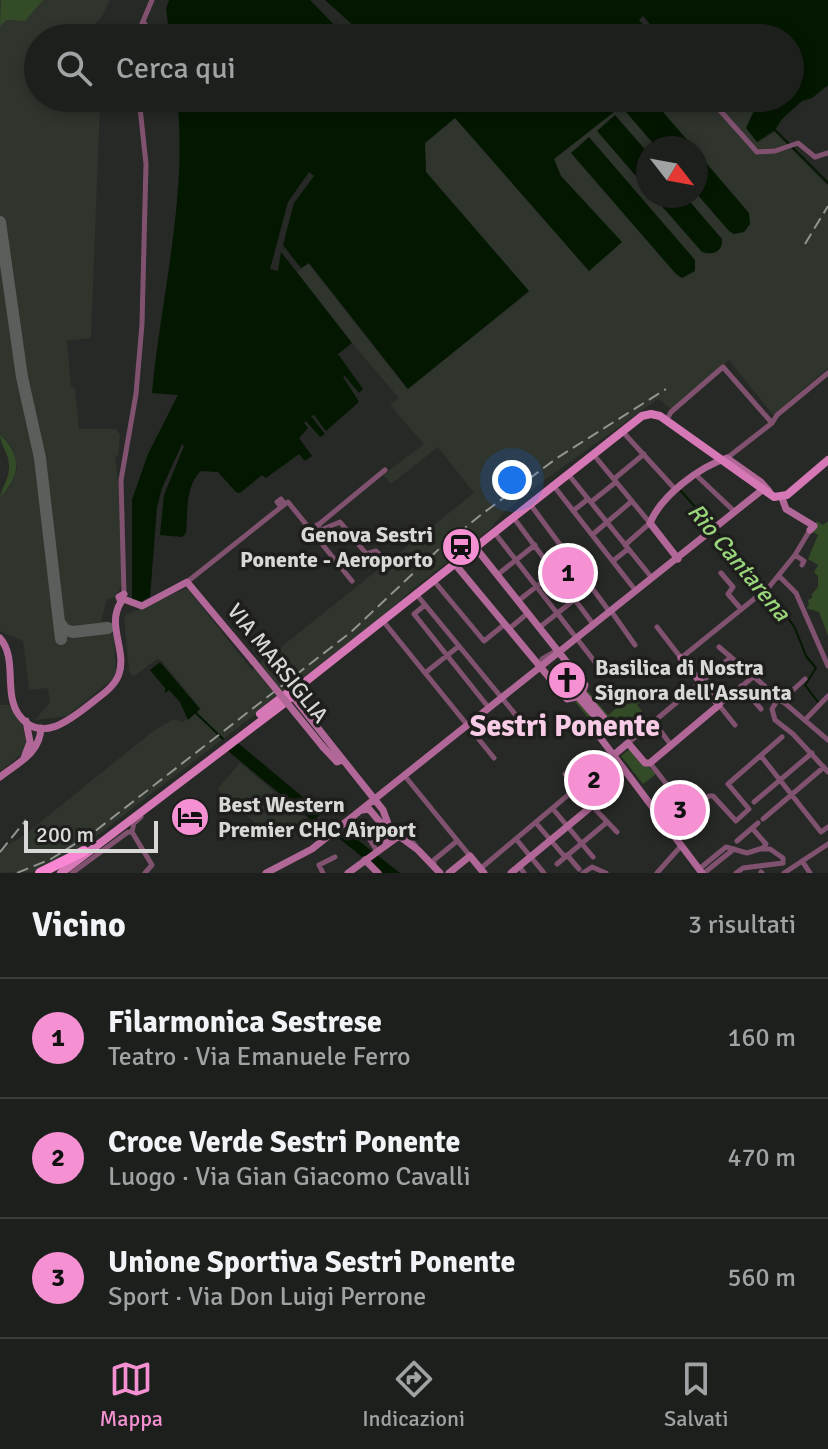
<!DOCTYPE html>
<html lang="it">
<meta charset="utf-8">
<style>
:root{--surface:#1d1f1c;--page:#2a2c29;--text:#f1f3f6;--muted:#a0a2a3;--line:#3b3d3b;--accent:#f591d2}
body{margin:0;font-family:Signika,sans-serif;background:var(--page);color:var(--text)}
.compass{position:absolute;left:636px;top:136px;width:72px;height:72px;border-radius:50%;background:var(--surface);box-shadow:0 4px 12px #0003;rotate:121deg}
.scale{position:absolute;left:24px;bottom:20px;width:134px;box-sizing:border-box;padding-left:8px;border:4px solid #d8d9d7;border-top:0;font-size:22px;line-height:28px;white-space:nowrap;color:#d8d9d7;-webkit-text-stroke:6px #1e1f1d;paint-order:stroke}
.you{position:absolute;left:512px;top:480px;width:28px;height:28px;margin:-20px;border:6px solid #fff;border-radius:50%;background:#1a73e8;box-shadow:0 0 0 12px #1a73e833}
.badge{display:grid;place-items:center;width:52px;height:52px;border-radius:50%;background:var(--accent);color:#111;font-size:26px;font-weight:700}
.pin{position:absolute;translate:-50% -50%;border:4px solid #fff;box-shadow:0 2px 8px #0006}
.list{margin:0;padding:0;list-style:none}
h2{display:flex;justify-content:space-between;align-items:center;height:104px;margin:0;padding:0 32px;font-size:34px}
h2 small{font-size:26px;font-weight:400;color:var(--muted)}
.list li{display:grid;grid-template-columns:52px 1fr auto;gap:24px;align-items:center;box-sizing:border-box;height:120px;padding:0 32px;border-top:2px solid var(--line)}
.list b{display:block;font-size:30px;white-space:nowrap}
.list p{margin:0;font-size:26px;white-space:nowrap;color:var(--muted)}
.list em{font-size:26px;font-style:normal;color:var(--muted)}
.icon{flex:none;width:44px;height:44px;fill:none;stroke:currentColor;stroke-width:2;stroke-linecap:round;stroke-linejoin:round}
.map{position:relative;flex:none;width:828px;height:873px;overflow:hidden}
.search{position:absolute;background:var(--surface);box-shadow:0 4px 12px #0003;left:24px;right:24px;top:24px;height:88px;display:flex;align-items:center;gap:20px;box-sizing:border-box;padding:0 28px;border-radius:44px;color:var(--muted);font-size:30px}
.sheet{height:464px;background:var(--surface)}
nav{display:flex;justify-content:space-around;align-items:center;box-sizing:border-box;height:112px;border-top:2px solid var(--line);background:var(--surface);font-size:22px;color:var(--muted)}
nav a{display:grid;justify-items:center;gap:4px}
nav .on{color:var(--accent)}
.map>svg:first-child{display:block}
</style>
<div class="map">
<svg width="828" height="873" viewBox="0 0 828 873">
<rect width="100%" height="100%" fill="#272926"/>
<path fill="#2f342d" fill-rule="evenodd" d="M0,0h110l-10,19 -21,19h-41v60h36l3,7h23l-9,233 -24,3 4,45 4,2 4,41h37l4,6 -2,20 -3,1 6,52 1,75 -5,14 -10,2 -6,22h7l1,13h5l2,36 -2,8 -47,38 -32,4 15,-18 -2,-14 -19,2 -6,-49 -23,-10v-134l11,-12 6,-17 -4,-19 -13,-16z
M602,98h158l-14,30 12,14 17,-10 53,54v182l-55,47 -44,-55 -56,50 -15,-11 -116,83 -37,29 -15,18 -76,59 -34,31 -302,231 -42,22 -36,1v-23l23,-14 129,-104 21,-13 10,3 18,-13 -39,-48 -5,-2 -24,18 -4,-6 -5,-54 2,-2 61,-27 65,82 222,-177 -36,-46 -47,37 -8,-9 41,-31 -34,-39 9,-7 -47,-55 -55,-71 11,-9 99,126 122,-97 -103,-120 -1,-29 30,-26 134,153 32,-28 -60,-66 -7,-17 59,-47zM648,148h48v48h-48z
M0,705h9l5,5 7,10 5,20 -3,13 -23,18z
M240,763l71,59 -36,18 -54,-46 -3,-6z"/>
<path fill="#334b27" d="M1,0h42l-18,21 -18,-1 -7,6z
M0,434c21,21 22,41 0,63 2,-11 10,-19 9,-32 0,-12 -9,-19 -9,-31z
M817,521l6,4 5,-4v115l-9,-24 -13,-4 3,-2 -1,-6 4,-2v-4l6,-7v-11l-4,-4 4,-7 -10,-6 10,-24 -7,-4z
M588,691l20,24 26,-21 7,8 -4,3 5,6 -36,28 -31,-37z
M630,749l26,25 -13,10 -22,-28z"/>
<path fill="#041700" d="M169,0h141l35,36 10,-9 -30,-27h503v85l-16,13 -10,3 -20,18 -7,11 -18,12 -11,-14 14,-30h30v-60h-128l-19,-22 -4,4 14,18h-483l-4,-29z
M177,98h425l12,14 -60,47 7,17 61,66 -33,29 -134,-153 -30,25 1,29 103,119 -121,98 -99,-126 -8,5 -18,-23 11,-42 20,-27 -5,-4 -21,30 -18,67 8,2 3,-19 71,91 -14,11 25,35 -4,4 -14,-17 -2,1 16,25 -33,29 -12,-16 -3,1 14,18 -5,3 -14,-16 -2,2 4,5 -9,10 13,18 -7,5 -6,-7 -33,24 -4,-3 -22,18 -4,-1 -18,-20 -17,-1c-16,14 -13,42 -15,62l-4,4 -22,-2 4,-40 20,-49 -2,-2 -20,44 -5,19 -7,90 -10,5 -8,-3v-99l16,-46 30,-59 -26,-2c9,-98 36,-196 25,-295z
M614,98h37l43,50h-37z
M615,115l33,38v37l-51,-59z
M589,137l106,123v11l-13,7 -6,-4 -105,-121z
M696,151l53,62 1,11 -6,8 -10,2 -5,-3 -33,-38z
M653,196h32l37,43c1,12 -8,17 -20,13z
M160,662l40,47 -12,11 -8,-18 -11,-12 -4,3v-5l-15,-18z
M238,743l84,70 -9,8 -85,-70z
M341,833l6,3 3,-2 50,39h-18l-46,-37z"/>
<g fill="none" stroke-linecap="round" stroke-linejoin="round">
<path stroke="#041700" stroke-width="2" d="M775,130l53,53
M681,491l31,35
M716,531l49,55
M769,591l26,37 11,28 10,12 -11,17 13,17
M195,712l28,27"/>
<path stroke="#5c5e5c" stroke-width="12" d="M0,222l22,155 18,81 19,164
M61,639l-2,-17 6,8 8,2 35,-4"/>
<path stroke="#80526f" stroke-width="5" d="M136,38l16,-38
M142,38l3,-14
M709,98l48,54 18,-1 23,-8 17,14 13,-4
M666,421l5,-9 52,-45 49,56
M622,431l53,58
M593,454l57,69 -25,22
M727,458l45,-35 5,-8 51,-42
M568,474l84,104
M696,475l39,37
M614,479l30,-25
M553,485l83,106
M591,502l25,-20
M530,504l79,107
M281,507l-4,-5 4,-3 4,5 3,-2 64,79
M573,511l15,-12
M513,517l80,107
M317,525l4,5 19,-8 34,41 6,-4 1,-3 -5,-5 -10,3
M312,530l73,-60
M494,532l108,139
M592,535l40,-34
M795,555l9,6 -2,4
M613,561l15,-12
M553,570l16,-12
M721,573l12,14 -5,7 13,15
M497,575l38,-30
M557,576l17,-12
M779,576l17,17 32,73
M434,581l50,60 21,-17
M187,582l98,-78
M124,594l-3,-114 15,-86 6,-70 4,-160 -7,-66
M417,595l112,136
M518,601l37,-29
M425,605l-11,9 75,94
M611,611l24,34
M383,621l111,137
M540,627l34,-27
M657,627l24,31 88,-71 26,-32 15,-25
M510,628l18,-15
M719,647l109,93
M541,667l1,-8 14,-8
M425,673l34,-27
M741,686l20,23
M778,699l-6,10 3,11 18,14 35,38
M781,701l24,-22
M805,720l23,-24
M653,721l18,24
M735,725l-16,-20 34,-28
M628,743l102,-85
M761,756l60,76 7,-5
M650,763l29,37 -9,7
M597,769l15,20
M404,775l66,81
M754,802l58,-49
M592,806l25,26
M553,809l40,48
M660,816l7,-2 9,8 33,-26h4l23,25 13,-12 -21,-25 54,-47
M763,819l61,-52
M536,823l29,34
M132,832l2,-9 7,-6
M516,839l28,34
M737,841l21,-18
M761,849h9l13,9v5
M377,851l-7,-11 15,-12 6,4 14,1 11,13
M567,855l12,14
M802,861l8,12
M557,864l49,-41
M434,865v-5l23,-19
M519,866l5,7
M480,869l94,-79 2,-3 -11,-13
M699,869l27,-22 21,6 16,-5 3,-4 -14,-16
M761,872l1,1
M72,873l56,-41h4l20,33 -7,8
M323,873l-4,-8 16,-8
M583,873l9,-6 14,6
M657,873l24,-27
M704,873l30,-24
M736,873l7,-5 40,-5
M784,873l44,-29"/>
<path stroke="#b16797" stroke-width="7" d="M782,498l4,11 28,17 -4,4
M678,559l-28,-36c11,-27 49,-56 77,-65l34,24 8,9
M454,563l113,136 14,-3 4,-11 -110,-138
M126,600l16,6 45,-24 66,79
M0,638c18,21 3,55 19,77 22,31 55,2 75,-14 9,-7 21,-15 25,-27 8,-24 -13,-49 2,-72l-2,-5 5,-3
M290,693l93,117 8,22 -5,12
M583,693l21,25 -1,12 -4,6
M578,697l22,25 -3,9 2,5 103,137
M323,747l14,15 6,-2
M24,758l6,-16 -4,-21
M0,777c18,-14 40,-24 41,-49
M363,810l6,-1 16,19
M365,860l13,13
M266,873l46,-24 450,-359
M348,873l51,-37 19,14 22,23
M449,873l21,-17 14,17
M511,873l81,-67 -16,-19 52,-44 17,20h5l69,-58 -38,-47"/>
<path stroke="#d778b6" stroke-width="8" d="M260,714l34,-26
M61,873l225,-171 19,-20 337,-266 9,-2 9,2 114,81 13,-2 41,-35"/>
<path stroke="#f986d3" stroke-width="10" d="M40,873l44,-22"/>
<path stroke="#929491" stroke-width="2" stroke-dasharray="12 6" stroke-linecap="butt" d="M805,244l23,-38
M0,852l26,-32
M17,873l34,-14 43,-27 257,-200 88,-83 43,-35 75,-56 109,-69"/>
<path stroke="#b16797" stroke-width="7" d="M253,661l70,86"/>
</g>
<defs>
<g id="station-disc" transform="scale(2)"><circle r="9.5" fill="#f591d2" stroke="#1e1f1d"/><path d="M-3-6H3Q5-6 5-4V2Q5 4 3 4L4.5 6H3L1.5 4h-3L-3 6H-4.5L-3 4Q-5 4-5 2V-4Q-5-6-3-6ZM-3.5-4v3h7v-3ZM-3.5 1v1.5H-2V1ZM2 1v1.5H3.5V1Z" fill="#111"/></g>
<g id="church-disc" transform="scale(2)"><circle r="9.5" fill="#f591d2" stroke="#1e1f1d"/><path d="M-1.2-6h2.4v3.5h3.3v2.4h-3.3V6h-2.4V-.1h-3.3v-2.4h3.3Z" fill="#111"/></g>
<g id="hotel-disc" transform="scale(2)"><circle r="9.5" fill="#f591d2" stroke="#1e1f1d"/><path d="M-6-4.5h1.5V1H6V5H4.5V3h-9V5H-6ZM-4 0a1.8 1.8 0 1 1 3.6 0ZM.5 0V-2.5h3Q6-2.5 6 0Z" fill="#111"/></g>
</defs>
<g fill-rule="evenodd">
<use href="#station-disc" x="461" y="547"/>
<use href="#church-disc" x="567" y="680"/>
<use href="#hotel-disc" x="190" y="817"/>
</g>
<g text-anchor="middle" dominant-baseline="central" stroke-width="7" stroke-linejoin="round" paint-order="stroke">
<g font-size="22" font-weight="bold" fill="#d8d9d7" stroke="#1e1f1d" text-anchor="start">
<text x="433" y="534" text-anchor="end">Genova Sestri<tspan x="433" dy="25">Ponente - Aeroporto</tspan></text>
<text x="595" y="667">Basilica di Nostra<tspan x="595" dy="25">Signora dell'Assunta</tspan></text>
<text x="218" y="804">Best Western<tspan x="218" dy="25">Premier CHC Airport</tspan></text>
</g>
<g font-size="22" fill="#d8d9d7" stroke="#1e1f1d">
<text transform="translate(278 663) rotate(51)">VIA MARSIGLIA</text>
</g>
<g font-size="24" font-style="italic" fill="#99d57a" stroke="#1e1f1d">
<text transform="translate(739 562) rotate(50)">Rio Cantarena</text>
</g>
<g font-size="30" font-weight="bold" fill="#f8cce6" stroke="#1e1f1d">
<text x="565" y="726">Sestri Ponente</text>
</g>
</g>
</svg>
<svg class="compass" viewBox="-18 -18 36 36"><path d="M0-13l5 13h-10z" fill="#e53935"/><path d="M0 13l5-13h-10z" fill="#a0a2a3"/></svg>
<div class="scale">200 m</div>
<div class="you"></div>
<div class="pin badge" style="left:568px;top:573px">1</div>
<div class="pin badge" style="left:594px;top:780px">2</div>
<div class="pin badge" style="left:680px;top:810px">3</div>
<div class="search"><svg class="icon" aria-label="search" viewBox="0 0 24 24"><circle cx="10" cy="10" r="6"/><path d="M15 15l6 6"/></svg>Cerca qui</div>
</div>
<section class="sheet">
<h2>Vicino<small>3 risultati</small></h2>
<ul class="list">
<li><span class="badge">1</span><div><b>Filarmonica Sestrese</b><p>Teatro · Via Emanuele Ferro</p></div><em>160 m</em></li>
<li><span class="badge">2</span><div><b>Croce Verde Sestri Ponente</b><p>Luogo · Via Gian Giacomo Cavalli</p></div><em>470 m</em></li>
<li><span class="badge">3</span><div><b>Unione Sportiva Sestri Ponente</b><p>Sport · Via Don Luigi Perrone</p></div><em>560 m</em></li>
</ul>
</section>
<nav>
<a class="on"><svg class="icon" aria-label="map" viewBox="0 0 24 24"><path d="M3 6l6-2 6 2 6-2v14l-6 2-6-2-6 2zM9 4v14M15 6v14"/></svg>Mappa</a>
<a><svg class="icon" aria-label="directions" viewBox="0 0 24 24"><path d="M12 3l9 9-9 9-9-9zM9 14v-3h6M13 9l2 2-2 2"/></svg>Indicazioni</a>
<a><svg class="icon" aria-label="saved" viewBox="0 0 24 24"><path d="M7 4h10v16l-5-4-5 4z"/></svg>Salvati</a>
</nav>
